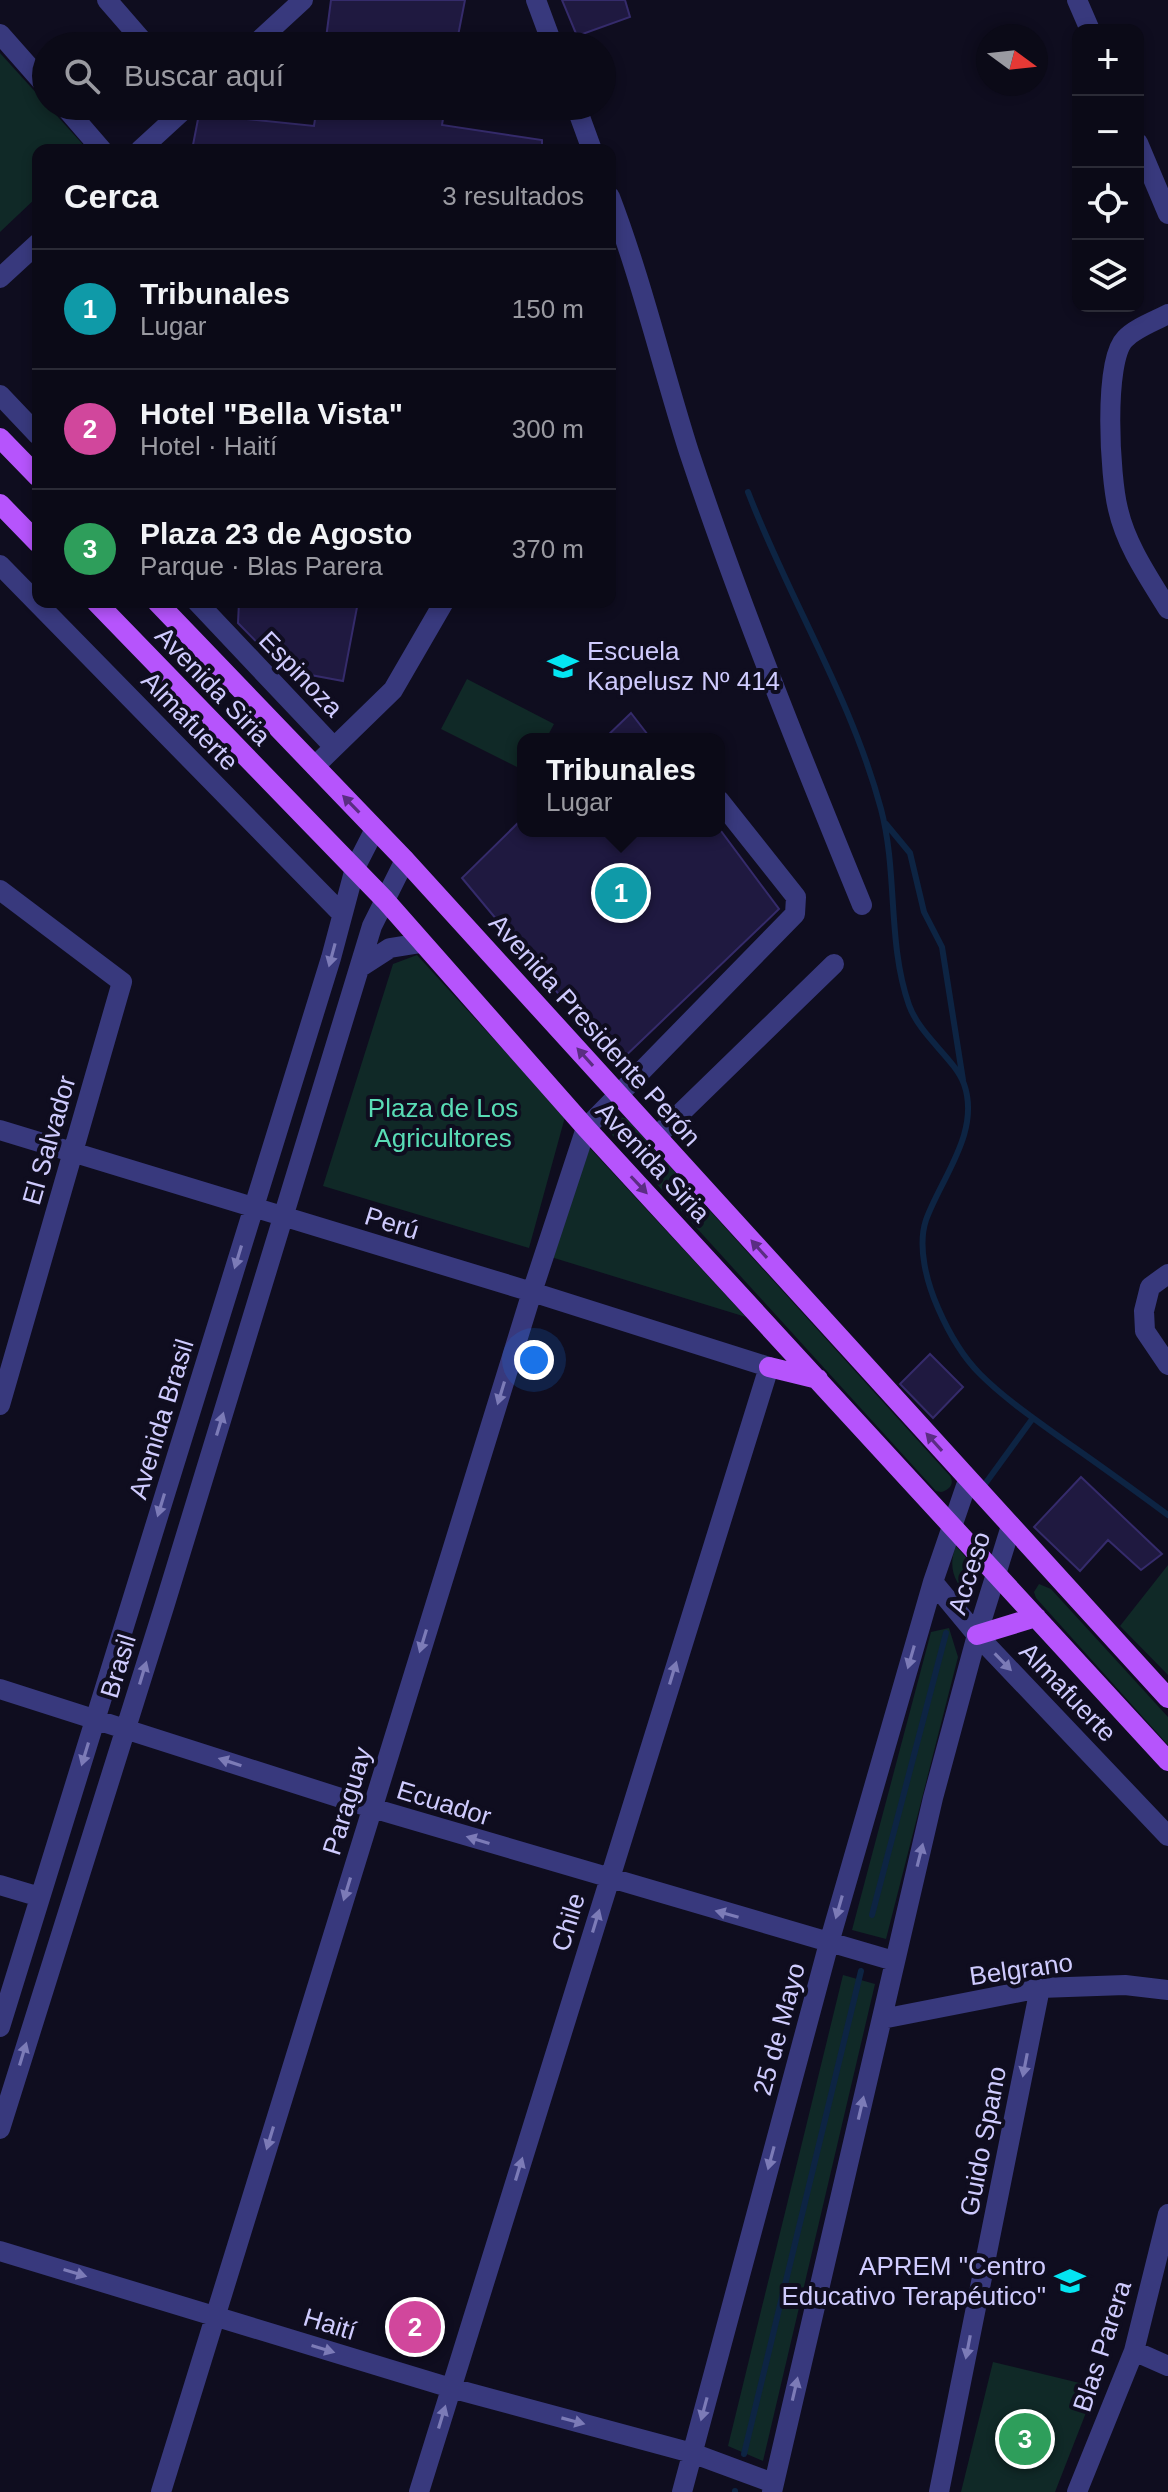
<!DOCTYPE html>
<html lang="es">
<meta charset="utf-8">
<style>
:root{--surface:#0b0a17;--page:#191824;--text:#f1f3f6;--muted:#9a9aa1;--line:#2b2b36;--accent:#04e5f2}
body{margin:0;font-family:Helvetica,sans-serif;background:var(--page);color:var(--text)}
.controls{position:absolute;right:24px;top:24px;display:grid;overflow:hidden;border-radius:16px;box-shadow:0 4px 12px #0003}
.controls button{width:72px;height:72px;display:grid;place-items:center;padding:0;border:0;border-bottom:2px solid var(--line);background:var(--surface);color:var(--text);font:40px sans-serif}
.compass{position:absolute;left:976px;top:24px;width:72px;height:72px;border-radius:50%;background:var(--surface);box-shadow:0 4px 12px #0003;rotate:105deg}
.you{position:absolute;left:534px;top:1360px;width:28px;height:28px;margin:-20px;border:6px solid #fff;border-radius:50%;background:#1a73e8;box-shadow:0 0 0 12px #1a73e833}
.badge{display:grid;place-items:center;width:52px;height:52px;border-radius:50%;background:var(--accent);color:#fff;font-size:26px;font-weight:700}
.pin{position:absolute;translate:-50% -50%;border:4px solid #fff;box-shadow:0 2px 8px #0006}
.popup{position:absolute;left:517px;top:733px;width:208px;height:104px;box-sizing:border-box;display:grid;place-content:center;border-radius:16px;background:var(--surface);filter:drop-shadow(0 2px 6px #0005);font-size:26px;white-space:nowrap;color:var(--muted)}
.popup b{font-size:30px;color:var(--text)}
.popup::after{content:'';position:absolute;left:50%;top:100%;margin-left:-16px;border:16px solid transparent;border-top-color:var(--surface)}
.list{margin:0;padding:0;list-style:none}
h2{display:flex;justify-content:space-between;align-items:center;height:104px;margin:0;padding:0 32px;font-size:34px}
h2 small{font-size:26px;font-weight:400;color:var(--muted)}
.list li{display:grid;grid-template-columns:52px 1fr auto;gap:24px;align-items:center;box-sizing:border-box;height:120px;padding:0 32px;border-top:2px solid var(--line)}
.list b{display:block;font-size:30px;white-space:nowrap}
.list p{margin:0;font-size:26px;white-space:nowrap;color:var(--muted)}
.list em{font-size:26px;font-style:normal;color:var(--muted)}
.icon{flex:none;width:44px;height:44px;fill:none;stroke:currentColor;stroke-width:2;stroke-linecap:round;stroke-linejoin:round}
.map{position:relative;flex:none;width:1168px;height:2492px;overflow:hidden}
.search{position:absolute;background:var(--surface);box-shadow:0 4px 12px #0003;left:32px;top:32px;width:584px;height:88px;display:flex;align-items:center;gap:20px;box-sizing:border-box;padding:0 28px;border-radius:44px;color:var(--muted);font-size:30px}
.panel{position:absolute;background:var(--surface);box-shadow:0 4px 12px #0003;left:32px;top:144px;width:584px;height:464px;border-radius:16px}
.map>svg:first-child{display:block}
</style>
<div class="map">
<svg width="1168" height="2492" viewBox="0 0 1168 2492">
<rect width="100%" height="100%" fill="#0f0d1f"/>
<path fill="#102927" d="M0,53l87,96 -49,1v46l-38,36z
M467,679l87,45 -8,15h-23v31l-82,-41z
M417,955l148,162 -36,131 -206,-62 70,-222z
M618,1116l9,3 323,357c5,8 -1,14 -9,16l-5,-1 -324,-356 -3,-10z
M588,1146l158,171 -195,-60z
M956,1546l20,23 -5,30c-16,-15 -24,-31 -15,-53z
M1168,1565v110l-48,-49z
M1039,1584l12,5 117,128v28l-132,-147 -2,-6z
M949,1628l9,29 -72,282 -34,-9 79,-298z
M843,1975l32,9 -112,477 -35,-15z
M993,2362l103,25 -41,105h-94z"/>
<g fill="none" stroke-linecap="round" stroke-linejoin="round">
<path stroke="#0d2443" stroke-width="6" d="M748,492c41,107 103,205 133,317 17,64 6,133 28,196 11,31 46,54 55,79 17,48 -23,94 -38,136 -9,27 1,63 12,88 10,23 24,48 42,66 25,25 56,46 85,67 35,24 69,49 103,74
M886,824l24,29 14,59 18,35 21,133
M985,1484l48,-66
M872,1915l74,-282
M744,2454l117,-483
M735,2492v-1"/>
</g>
<path fill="#1f1940" stroke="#352b6b" stroke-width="2" d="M331,0h134l-9,46h-131z
M562,0h63l5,17 -53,19z
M317,106h128l-3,19 100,15v10h-350l7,-36 115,12z
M239,602h119l-15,79 -59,-11 -46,-47z
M631,713l20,26h-47z
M523,818v13h198l58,78 -162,155 -155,-186z
M930,1354l33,33 -30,31 -33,-34z
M1081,1477l81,77 -21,16 -33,-30 -28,31 -46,-44z"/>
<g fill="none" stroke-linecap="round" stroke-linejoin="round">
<path stroke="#38397d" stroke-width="20" d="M107,0l40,46
M536,0l17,46
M1077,0l13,30
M0,34l46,52
M253,46l50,-46
M64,106l38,44
M576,106l16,44
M1138,143l30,71
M140,150l48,-44
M610,197c32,84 52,170 79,255 51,153 112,304 173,453
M0,278l38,-35
M1168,314c-13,7 -33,14 -43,25 -22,22 -15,139 -7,170 8,36 31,69 50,100
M0,395l38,40
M0,565l342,349
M197,602l137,145
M315,766l78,-76 51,-88
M0,890l122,92 -122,423
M359,968l31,-20 31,-5
M0,1130l532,162 237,75 -350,1125
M657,1136l177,-172
M1168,1274l-18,13 -6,24 1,20 23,34
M933,1582l44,53 191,201
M0,1689l372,119 522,153
M0,1885l40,12
M882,2019l158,-31 85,-3 43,5
M0,2027l331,-1069 24,-90 20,-39
M0,2129l164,-522 208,-681 33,-66
M0,2251l451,137 241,65 81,30
M1134,2351l34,15
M161,2492l371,-1200 54,-164 209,-214 1,-17 -77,-97
M682,2492l147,-549 104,-361 35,-102
M772,2492l161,-694 44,-163 34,-109
M939,2492l101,-504
M1077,2492l57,-141 34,-137"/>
<path stroke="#b654fc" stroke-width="20" d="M0,438l38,39
M0,504l38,39
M96,602l289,298 201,228 582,633
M157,602l248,258 763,838
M769,1367l49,12
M977,1635l59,-18"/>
</g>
<defs><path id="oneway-solid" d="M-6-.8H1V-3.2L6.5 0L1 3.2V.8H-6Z" transform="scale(2)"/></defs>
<g fill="#5a2d82">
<use href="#oneway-solid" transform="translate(351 804) rotate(-134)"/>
<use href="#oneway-solid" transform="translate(585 1057) rotate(-132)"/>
<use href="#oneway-solid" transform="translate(639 1185) rotate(47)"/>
<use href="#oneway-solid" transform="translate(759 1249) rotate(-132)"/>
<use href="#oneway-solid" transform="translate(934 1442) rotate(-132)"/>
</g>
<g fill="#7c7bb7">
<use href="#oneway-solid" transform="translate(332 955) rotate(105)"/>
<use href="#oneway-solid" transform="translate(238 1257) rotate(107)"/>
<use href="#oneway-solid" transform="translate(501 1393) rotate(107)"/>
<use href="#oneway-solid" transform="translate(220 1424) rotate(-73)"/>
<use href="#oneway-solid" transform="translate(161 1505) rotate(107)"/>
<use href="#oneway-solid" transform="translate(423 1641) rotate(107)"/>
<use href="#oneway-solid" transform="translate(911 1657) rotate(106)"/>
<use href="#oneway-solid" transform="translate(1003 1662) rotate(46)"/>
<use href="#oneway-solid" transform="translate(143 1673) rotate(-73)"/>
<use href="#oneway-solid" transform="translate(673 1673) rotate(-73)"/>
<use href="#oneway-solid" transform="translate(85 1754) rotate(107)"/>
<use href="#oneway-solid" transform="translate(230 1762) rotate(-162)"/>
<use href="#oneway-solid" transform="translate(478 1840) rotate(-163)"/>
<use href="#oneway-solid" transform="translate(920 1855) rotate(-76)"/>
<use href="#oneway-solid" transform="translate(347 1889) rotate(107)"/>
<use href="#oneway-solid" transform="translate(839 1907) rotate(106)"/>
<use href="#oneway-solid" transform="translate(727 1914) rotate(-164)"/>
<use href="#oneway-solid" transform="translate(596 1921) rotate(-73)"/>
<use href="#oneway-solid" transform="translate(23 2054) rotate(-73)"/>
<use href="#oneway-solid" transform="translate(1025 2065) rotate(101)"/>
<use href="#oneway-solid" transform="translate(861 2108) rotate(-77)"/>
<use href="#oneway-solid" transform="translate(270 2138) rotate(107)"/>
<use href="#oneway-solid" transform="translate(771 2158) rotate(105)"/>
<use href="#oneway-solid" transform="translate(519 2169) rotate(-73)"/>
<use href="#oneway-solid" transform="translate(75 2273) rotate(17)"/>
<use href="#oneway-solid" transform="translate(968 2347) rotate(101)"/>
<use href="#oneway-solid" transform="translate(323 2349) rotate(17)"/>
<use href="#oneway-solid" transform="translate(795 2389) rotate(-77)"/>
<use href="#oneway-solid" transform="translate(704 2409) rotate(105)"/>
<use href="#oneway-solid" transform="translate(442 2417) rotate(-73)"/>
<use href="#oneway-solid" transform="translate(573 2421) rotate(15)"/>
</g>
<defs>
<g id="school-bare" transform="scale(2.4)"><path d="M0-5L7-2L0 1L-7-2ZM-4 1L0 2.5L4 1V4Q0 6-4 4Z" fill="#04e5f2" stroke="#0f0d1f" stroke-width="2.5" paint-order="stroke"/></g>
</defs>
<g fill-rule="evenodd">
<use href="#school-bare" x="563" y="666"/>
<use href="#school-bare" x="1070" y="2281"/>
</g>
<g text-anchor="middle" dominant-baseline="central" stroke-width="8" stroke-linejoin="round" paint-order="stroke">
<g font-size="26" fill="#cfcbfe" stroke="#0f0d1f" text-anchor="start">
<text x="587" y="651">Escuela<tspan x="587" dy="30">Kapelusz Nº 414</tspan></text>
<text x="1046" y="2266" text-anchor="end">APREM "Centro<tspan x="1046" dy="30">Educativo Terapéutico"</tspan></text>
</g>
<g font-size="26" fill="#cfcbfe" stroke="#0f0d1f">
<text transform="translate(301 674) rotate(46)">Espinoza</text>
<text transform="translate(213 686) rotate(46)">Avenida Siria</text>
<text transform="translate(190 721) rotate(46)">Almafuerte</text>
<text transform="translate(595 1030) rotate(48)">Avenida Presidente Perón</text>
<text transform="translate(49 1140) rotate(-74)">El Salvador</text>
<text transform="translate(653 1162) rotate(47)">Avenida Siria</text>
<text transform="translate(392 1223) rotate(17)">Perú</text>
<text transform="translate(161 1419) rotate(-73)">Avenida Brasil</text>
<text transform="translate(969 1573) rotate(-72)">Acceso</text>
<text transform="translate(118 1666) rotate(-73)">Brasil</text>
<text transform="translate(1068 1692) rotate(46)">Almafuerte</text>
<text transform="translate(347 1801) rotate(-73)">Paraguay</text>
<text transform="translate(444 1803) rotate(17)">Ecuador</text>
<text transform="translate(568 1922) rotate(-73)">Chile</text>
<text transform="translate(1021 1969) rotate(-8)">Belgrano</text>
<text transform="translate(779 2029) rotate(-75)">25 de Mayo</text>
<text transform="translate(983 2141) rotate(-79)">Guido Spano</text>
<text transform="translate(330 2324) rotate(17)">Haití</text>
<text transform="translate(1102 2346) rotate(-72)">Blas Parera</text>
</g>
<g font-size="26" fill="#59dcb5" stroke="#0f0d1f">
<text x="443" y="1108">Plaza de Los<tspan x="443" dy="30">Agricultores</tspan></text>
</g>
</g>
</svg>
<div class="controls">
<button>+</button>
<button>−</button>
<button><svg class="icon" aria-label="locate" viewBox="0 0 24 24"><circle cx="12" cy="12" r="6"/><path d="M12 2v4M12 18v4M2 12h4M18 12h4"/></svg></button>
<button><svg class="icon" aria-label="layers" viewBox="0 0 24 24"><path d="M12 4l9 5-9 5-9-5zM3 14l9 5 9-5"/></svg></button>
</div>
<svg class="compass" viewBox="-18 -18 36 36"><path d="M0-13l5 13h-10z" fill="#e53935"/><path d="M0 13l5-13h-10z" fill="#9a9aa1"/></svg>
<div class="you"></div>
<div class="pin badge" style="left:621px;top:893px;background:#0f9aa8">1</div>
<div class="popup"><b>Tribunales</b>Lugar</div>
<div class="pin badge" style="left:415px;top:2327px;background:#d1479c">2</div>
<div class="pin badge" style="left:1025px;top:2439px;background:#2e9e5b">3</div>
<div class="search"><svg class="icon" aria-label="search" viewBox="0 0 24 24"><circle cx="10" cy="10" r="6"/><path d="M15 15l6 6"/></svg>Buscar aquí</div>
<section class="panel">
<h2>Cerca<small>3 resultados</small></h2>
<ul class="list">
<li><span class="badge" style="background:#0f9aa8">1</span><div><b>Tribunales</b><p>Lugar</p></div><em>150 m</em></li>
<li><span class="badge" style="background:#d1479c">2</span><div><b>Hotel &quot;Bella Vista&quot;</b><p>Hotel · Haití</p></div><em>300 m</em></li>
<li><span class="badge" style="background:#2e9e5b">3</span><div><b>Plaza 23 de Agosto</b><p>Parque · Blas Parera</p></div><em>370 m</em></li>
</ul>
</section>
</div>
